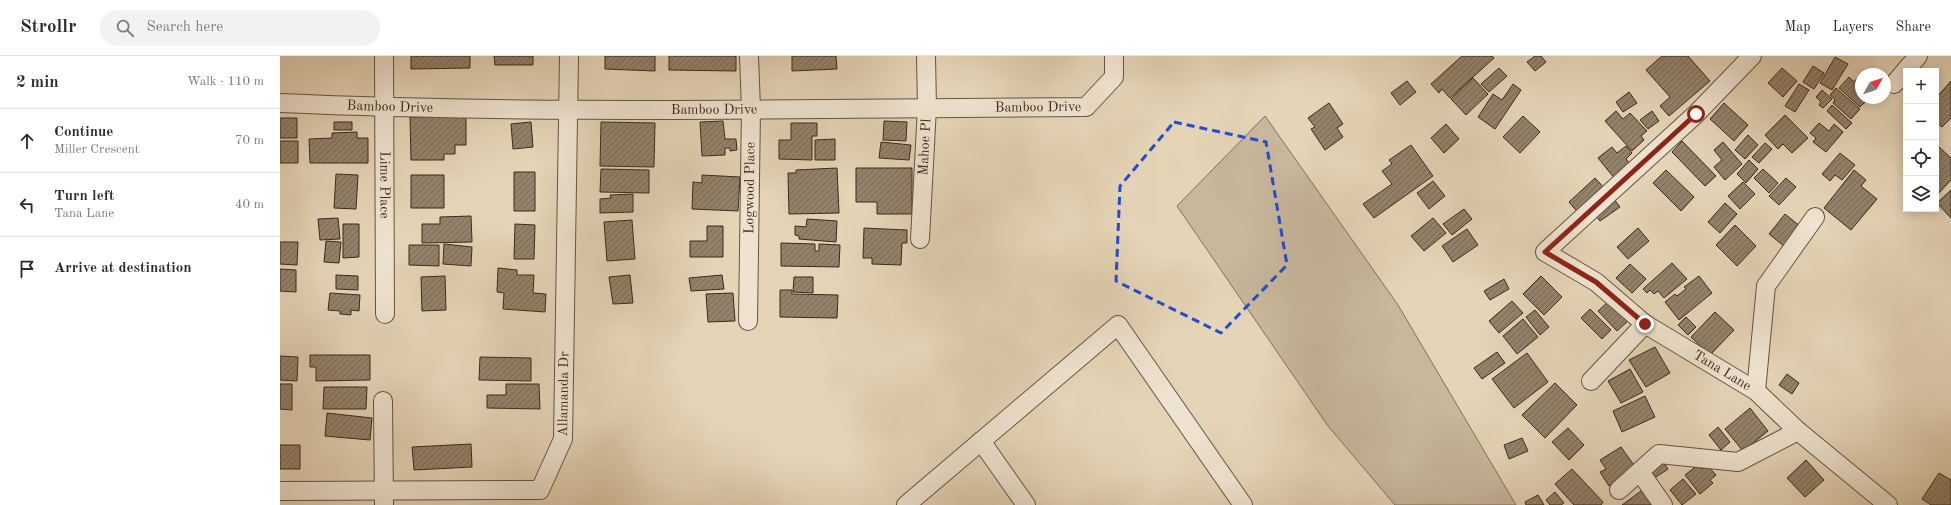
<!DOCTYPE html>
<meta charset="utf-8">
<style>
:root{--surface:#fff;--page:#f2f2f3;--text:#2b2b33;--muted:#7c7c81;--line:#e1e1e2}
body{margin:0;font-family:"Old Standard TT",serif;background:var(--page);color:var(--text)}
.controls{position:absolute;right:12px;top:12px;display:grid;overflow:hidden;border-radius:0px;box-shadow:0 2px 10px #0003}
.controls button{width:36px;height:36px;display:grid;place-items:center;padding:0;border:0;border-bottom:1px solid var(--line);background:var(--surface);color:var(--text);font:20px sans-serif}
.compass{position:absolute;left:1575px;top:12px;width:36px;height:36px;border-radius:50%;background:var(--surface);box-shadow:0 2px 10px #0003;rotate:51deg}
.stop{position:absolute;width:12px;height:12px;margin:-9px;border:3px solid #8f2418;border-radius:50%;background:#fff}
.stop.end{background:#8f2418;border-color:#fff;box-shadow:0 1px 4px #0008}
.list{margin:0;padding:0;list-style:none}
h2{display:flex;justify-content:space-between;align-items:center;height:52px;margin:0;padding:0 16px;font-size:17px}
h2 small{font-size:13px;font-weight:400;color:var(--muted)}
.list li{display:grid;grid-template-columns:26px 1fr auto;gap:12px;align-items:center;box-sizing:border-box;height:64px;padding:0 16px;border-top:1px solid var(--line)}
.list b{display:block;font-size:15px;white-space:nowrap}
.list p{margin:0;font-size:13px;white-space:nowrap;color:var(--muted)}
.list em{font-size:13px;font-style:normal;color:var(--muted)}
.icon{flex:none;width:22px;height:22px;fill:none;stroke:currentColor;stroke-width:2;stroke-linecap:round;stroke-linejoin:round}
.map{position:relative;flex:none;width:1671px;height:449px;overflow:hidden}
header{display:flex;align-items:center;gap:24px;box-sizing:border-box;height:56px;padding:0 20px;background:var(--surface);border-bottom:1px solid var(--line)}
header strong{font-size:19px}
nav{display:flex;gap:22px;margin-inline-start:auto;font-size:14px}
.search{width:280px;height:36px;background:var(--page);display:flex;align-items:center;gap:10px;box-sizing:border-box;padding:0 14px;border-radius:22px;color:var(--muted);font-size:15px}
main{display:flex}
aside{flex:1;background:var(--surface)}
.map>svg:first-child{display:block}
</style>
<header>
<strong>Strollr</strong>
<div class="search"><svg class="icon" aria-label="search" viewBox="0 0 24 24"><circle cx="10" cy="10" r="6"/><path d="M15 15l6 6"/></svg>Search here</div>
<nav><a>Map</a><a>Layers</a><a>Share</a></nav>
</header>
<main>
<aside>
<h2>2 min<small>Walk · 110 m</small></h2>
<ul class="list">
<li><svg class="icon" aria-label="ahead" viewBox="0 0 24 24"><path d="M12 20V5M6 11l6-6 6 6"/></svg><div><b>Continue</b><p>Miller Crescent</p></div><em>70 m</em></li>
<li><svg class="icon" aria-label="left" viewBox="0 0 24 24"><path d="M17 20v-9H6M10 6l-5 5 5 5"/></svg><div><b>Turn left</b><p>Tana Lane</p></div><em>40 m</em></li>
<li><svg class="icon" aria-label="arrive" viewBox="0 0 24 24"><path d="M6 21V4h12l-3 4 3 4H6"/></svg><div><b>Arrive at destination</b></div></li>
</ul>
</aside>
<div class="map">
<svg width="1671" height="449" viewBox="0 0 1671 449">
<defs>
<pattern id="building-hatch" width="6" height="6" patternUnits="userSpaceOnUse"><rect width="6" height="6" fill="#94826c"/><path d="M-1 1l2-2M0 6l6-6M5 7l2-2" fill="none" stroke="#7a6a58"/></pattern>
</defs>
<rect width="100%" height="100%" fill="#e5d4b6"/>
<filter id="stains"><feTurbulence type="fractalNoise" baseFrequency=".005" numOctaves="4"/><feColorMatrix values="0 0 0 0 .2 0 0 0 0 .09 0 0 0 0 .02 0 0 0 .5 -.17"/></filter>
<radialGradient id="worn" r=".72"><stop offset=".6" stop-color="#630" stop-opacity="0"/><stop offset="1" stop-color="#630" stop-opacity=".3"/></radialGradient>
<path fill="#c8b79c" stroke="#82705c" d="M985,60l133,189 118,200h-121l-67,-79 -151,-220z"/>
<path fill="url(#building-hatch)" stroke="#3c291b" d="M131,0h59v12l-59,1z
M214,0h39v9h-38z
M325,0h50v15l-50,-2z
M389,0h67v15l-67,-1z
M512,0h44l1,13 -45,2z
M1182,0h30l2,2 -44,40 -8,-9 -3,4 -8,-9z
M1255,0h6l5,6 -11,9 -8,-9z
M1382,0h26l22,25 -41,35 -9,-10 10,-9 -24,-27z
M1555,1l13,7 -16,26 -12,-7z
M1533,10l11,7 -10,16 -11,-7z
M1219,12l8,8 -18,16 -8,-8z
M1502,12l15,13 -14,16 -15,-14z
M1581,18v24h8l-9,9 -21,-19 10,-11 5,5z
M1193,22l15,16 -22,21 -15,-16z
M1127,25l9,11 -16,13 -9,-12z
M1671,25v37l-9,9 -6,-5v-24z
M1233,28l8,6 -26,39 -17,-12 15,-23 9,6z
M1519,28l10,6 -14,22 -10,-6z
M1556,32l24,21 -9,10 -18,-16 2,-3 -5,-5z
M1542,34l10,9 -9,9 -4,-3 2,-3 -5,-5z
M1349,36l8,11 -14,9 -7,-10z
M1049,47l14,21 -6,4 6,9 -18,13 -14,-21 4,-2 -7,-9z
M1444,47l24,22 -14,16 -24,-22z
M1552,49l20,18 -6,6 -19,-18z
M1336,55l7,8 7,-6 17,18 -6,5 3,4 -12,11 -27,-30z
M1372,55l7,10 -11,8 -8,-9z
M1505,59l23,23 -16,15 -9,-9 -5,5 -13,-14z
M186,60v29h-11v9h-11v6h-33l-1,-43z
M1243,60l17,16 -20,21 -17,-16z
M0,62h17v20h-17z
M443,65l2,18h11l1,11 -7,1v-3h-5v7l-23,1 -2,-34z
M604,65l23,1 -1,19 -23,-1z
M54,66h18v8h-18z
M251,66l2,25 -20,2 -2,-25z
M321,66l54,1 -1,44 -54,-1z
M511,67h26v13h-5v24l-33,-1v-19h12z
M1539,67l10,8 5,-7 9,8 -17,20 -13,-10 3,-4 -6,-5z
M1166,68l13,15 -15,14 -13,-15z
M77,76v6h11v25h-58l-1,-24 23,-1v-5z
M1468,79l10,10 -13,14 -10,-9z
M555,83v21h-20v-20z
M0,85h18v22h-18z
M1402,85l34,35 -11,10 -33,-34z
M601,86l30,3 -2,15 -30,-2z
M1443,86l19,22 -17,16 -11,-13 8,-7 -8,-10z
M1485,87l7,6 -13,14 -7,-6z
M1131,89l22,31 -59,42 -11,-14 29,-20 -10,-13 10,-7 -3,-4z
M1346,90l6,7 -6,6 5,6 -16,14 -17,-21 14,-11 5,6z
M1659,91l12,11v22l-15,16v-46z
M1560,97l15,12 -13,15 -7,-5 -5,6 -8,-7z
M1469,104l9,9 -12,14 -9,-9z
M557,112l2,45 -50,1 -1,-41h8v-3z
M576,112h56v46h-35v-12h-21z
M321,113l48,1v23l-49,-1z
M1483,113l15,14 -9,10 -15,-15z
M1386,114l28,27 -13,14 -28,-28z
M1574,114l12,10 -5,6 16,13 -26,31 -27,-22z
M234,116h21v39h-21z
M56,118l22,1 -2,34 -22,-1z
M131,119h33v33h-33z
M422,119l38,2 -2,34 -46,-2 1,-27 9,1z
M1315,122l12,13 -27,24 -11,-13z
M1506,122l10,9 -17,18 -10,-9z
M1153,125l12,15 -16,13 -12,-16z
M1463,126l12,12 -15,15 -12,-13z
M1671,134v28l-14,-15z
M353,138v18l-33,1v-14l11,-1 -1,-3z
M1333,142l7,9 -20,14 -7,-9z
M1445,147l12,11 -17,19 -12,-11z
M1184,153l8,10 -20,16 -9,-11z
M1505,158l16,13 -16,20 -16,-13z
M191,160l1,26 -50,1v-19h18v-7z
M58,162l2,21 -20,1 -2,-21z
M1153,162l13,15 -22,18 -13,-15z
M527,163l30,2 -1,21 -37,-3v-3l-4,-1v-9l11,1z
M352,164l3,39 -28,2 -3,-39z
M63,168h16v33l-16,1z
M235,168l20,1 -1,34h-20z
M1455,169l21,21 -19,20 -21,-21z
M427,170h16v31h-33v-16h17z
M584,172l43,2v13h-5l-1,22 -29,-1v-6h-9z
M1358,172l11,13 -21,18 -11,-12z
M1187,173l11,16 -25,17 -11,-16z
M46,185l15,1 -2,21 -15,-1z
M0,186h18l-1,23 -17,-1z
M501,187l34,1v7h4v-7l21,1 -1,22 -58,-1z
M164,188l28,3 -1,19 -28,-2z
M129,189h30v21l-30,-1z
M1392,207l15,16 -23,19 -6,-7 -4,3 -4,-4 -3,3 -4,-4z
M1350,208l16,15 -14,14 -16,-15z
M218,212l19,2v5h17l-1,18 13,1 -1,18 -42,-3 1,-16 -7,-1z
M0,213l16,1v22l-16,-1z
M56,219l22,1v14l-22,-1z
M350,219l3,28 -20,1 -4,-27z
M442,219l2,14 -33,2 -2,-13z
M165,220l1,34 -24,1 -1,-34z
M1261,220l21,21 -18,18 -21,-21z
M1419,220l13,17 -33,27 -14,-18 10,-8 2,2 9,-7 -2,-2z
M514,221h19v16l-20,-1z
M1224,223l5,10 -19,11 -6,-9z
M500,234h12v4l46,1 -1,23 -57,-1z
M50,237l30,2 -1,16 -8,-1v5l-11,-1v-3l-12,-1z
M453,237l2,28 -27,1 -2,-28z
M1330,244l19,20 -12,11 -19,-20z
M1232,245l11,12 -24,20 -10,-12z
M1310,253l21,21 -9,9 -21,-21z
M1255,254l14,17 -9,8 -14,-18z
M1435,256l19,18 -24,25 -19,-18z
M1406,261l10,10 -8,8 -10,-10z
M1243,263l15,18 -21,17 -14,-18z
M1375,291l15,26 -24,14 -17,-27z
M1217,296l8,11 -23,16 -8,-11z
M1247,297l21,29 -34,26 -22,-29z
M30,299h60v25l-54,1v-14h-6z
M0,300l18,1 -1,24 -17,-1z
M200,301l51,1v23l-52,-1z
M1350,313l13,23 -22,11 -13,-22z
M1507,318l12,9 -7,11 -13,-9z
M1275,327l22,22 -32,33 -23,-23z
M0,328h12v26l-12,-1z
M226,328h33l1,25 -53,-1v-13h19z
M44,331h43l-1,22h-43z
M1365,340l10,21 -33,15 -9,-21z
M1470,352l18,23 -25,20 -18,-22z
M47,357l45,5 -2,22 -45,-4z
M1438,371l12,15 -9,8 -12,-15z
M1288,372l16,17 -15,15 -17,-18z
M1242,382l6,13 -19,8 -5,-14z
M191,388l1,23 -58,3 -2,-23z
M0,389h20v24h-20z
M1341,391l15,21 -27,18 -9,-14 6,-3 -6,-9z
M1380,402l8,11 -15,10 -8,-11z
M1526,404l18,20 -19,17 -18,-19z
M1418,409l4,4 5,-4 9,10 -6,5 3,3 -13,11 -15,-19z
M1292,413l31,33 -2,3h-27l-19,-21z
M1659,417l12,7v25h-20l-9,-6z
M1403,423l13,15 -14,11 -12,-15z
M1368,430l13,19h-39z
M1275,436l9,11 -3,2h-11l-4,-5z
M1258,439l6,10h-18l-1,-3z"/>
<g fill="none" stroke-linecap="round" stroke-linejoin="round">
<g stroke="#665442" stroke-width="20">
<g id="street">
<path id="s1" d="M104,0l1,258"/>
<path id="s2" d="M1472,0l-56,58 -151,138 51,30 49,42 111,67 42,40 90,74"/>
<path d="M1614,28l24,-28"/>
<path id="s3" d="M0,47c268,12 537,5 806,4l28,-30v-21"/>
<path id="s4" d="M640,183l7,-132 -1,-51"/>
<path id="s5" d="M468,265l3,-212 -2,-53"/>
<path d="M1311,325l54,-57"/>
<path d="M1476,335l10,-105 49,-69"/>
<path d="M103,345l1,104"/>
<path d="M701,385l45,64"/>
<path d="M1360,416l23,33"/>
<path d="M1339,434l40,-36 79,8 60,-31"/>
<path id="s6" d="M0,435l260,-1 23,-51 6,-383"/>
<path d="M626,449l212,-180 125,180"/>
</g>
</g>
<use href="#street" stroke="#eee3d0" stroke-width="18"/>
</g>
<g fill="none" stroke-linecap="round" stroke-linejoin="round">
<path stroke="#8f2418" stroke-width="5" d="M1365,268l-49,-42 -51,-30 151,-138"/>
</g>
<path fill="none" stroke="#1d4ed8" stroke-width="3" stroke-dasharray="8 5" stroke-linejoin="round" d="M894,66l92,20 21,123 -66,68 -105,-52 4,-95z"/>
<g text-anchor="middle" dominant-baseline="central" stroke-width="3" stroke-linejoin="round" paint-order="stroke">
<g font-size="14" fill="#3c291b" stroke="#eee3d0">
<text stroke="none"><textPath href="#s3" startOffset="758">Bamboo Drive</textPath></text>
<text stroke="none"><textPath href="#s3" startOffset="110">Bamboo Drive</textPath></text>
<text stroke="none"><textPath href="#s3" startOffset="434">Bamboo Drive</textPath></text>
<text stroke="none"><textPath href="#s4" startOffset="92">Mahoe Pl</textPath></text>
<text stroke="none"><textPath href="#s1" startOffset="129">Lime Place</textPath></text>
<text stroke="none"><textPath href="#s5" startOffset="133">Logwood Place</textPath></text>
<text stroke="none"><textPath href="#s2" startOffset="499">Tana Lane</textPath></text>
<text stroke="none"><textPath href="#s6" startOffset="361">Allamanda Dr</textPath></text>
</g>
</g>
<rect width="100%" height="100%" filter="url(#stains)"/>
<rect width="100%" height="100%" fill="url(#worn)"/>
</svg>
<div class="controls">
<button>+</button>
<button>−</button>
<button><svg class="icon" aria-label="locate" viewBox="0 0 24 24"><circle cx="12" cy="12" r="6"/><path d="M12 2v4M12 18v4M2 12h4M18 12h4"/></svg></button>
<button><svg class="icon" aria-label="layers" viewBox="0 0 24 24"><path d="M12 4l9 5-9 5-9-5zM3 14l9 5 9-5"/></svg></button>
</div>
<svg class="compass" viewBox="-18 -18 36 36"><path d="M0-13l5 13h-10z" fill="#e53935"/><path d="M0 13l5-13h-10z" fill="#7c7c81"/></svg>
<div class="stop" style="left:1416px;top:58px"></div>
<div class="stop end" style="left:1365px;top:268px"></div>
</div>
</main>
